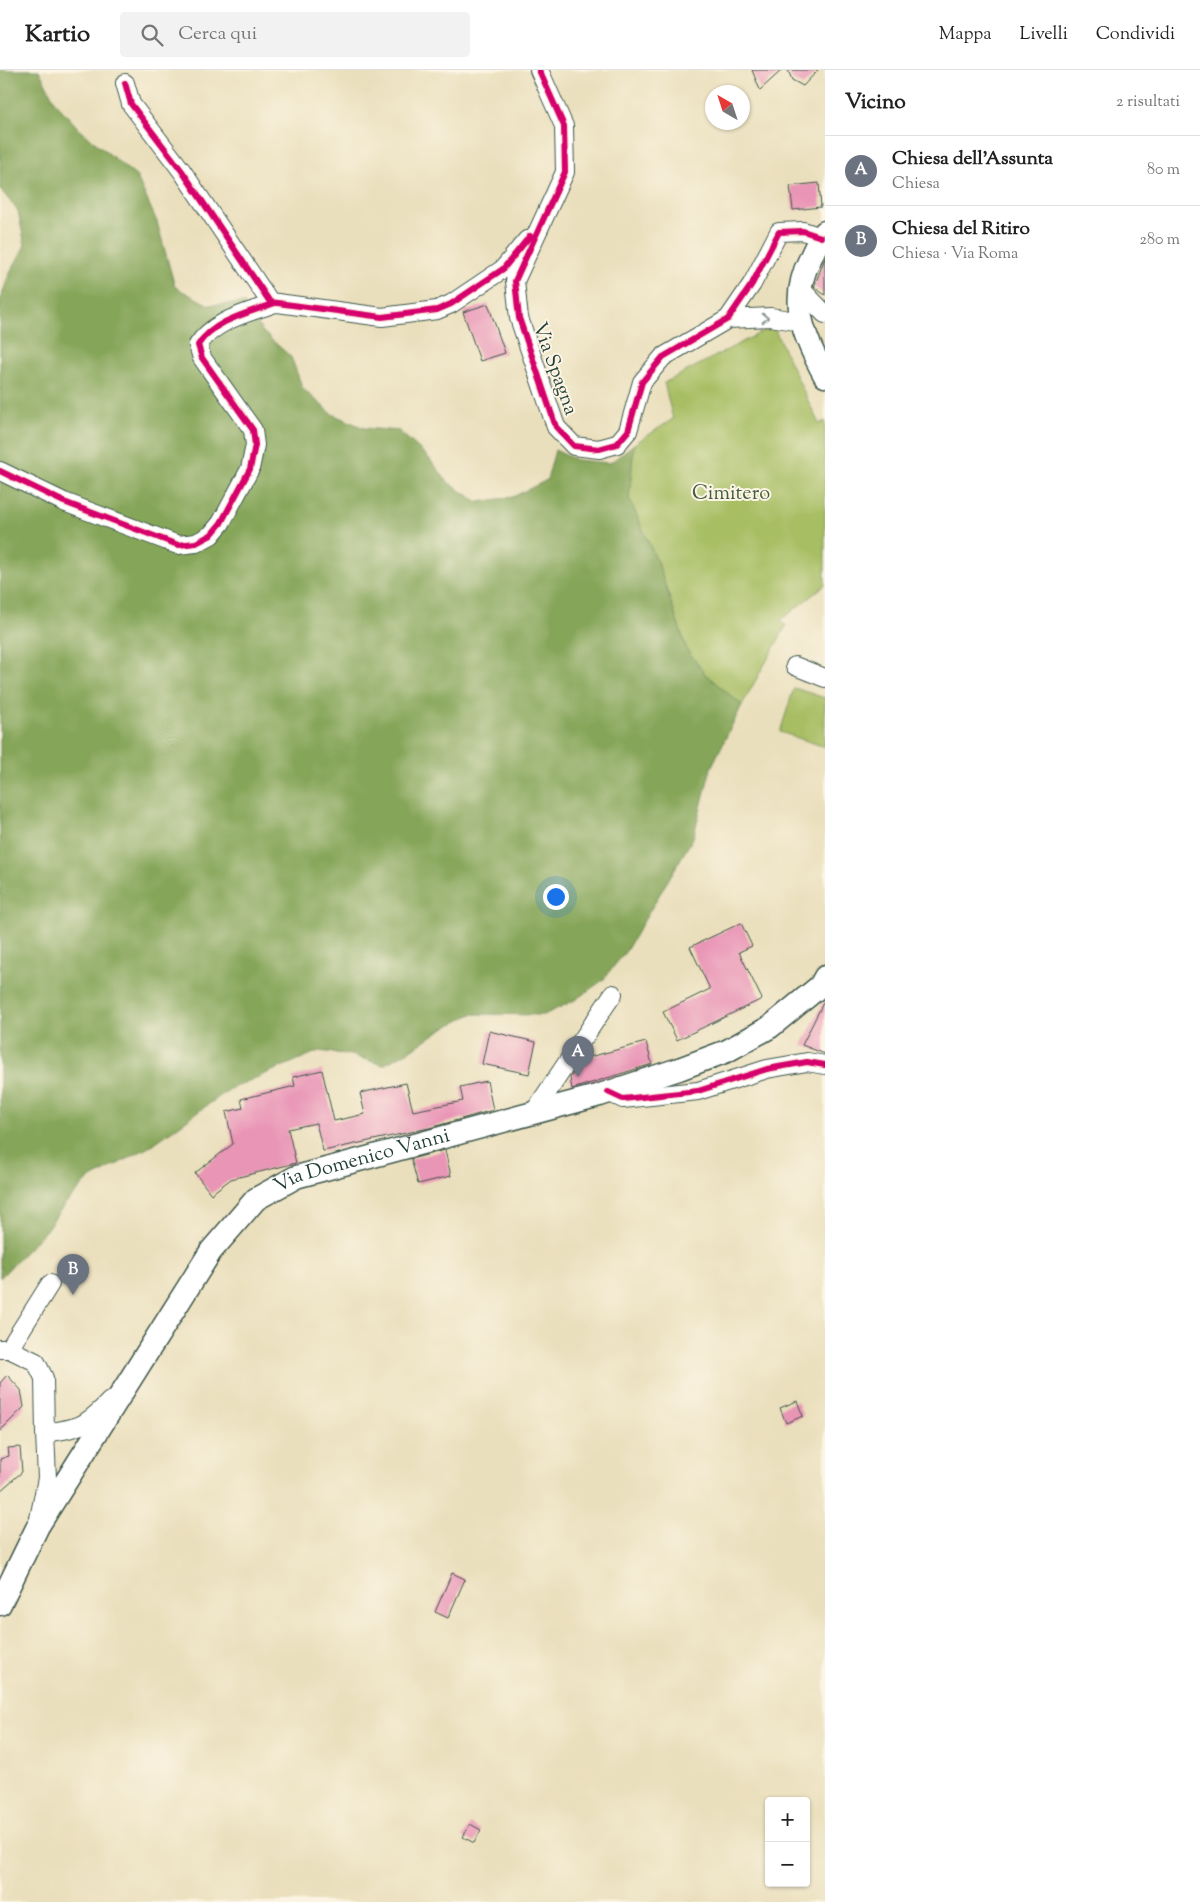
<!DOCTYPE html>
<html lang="it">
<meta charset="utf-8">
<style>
:root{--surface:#fff;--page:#f2f2f2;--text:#222;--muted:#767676;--line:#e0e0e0;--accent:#d1495b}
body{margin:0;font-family:"Sorts Mill Goudy",serif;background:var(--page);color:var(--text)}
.controls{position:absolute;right:15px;bottom:15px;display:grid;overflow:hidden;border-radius:5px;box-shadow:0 1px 4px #0004}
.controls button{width:45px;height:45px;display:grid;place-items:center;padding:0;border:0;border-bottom:1px solid var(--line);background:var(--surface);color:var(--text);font:25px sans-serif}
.compass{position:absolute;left:705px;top:15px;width:45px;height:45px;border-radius:50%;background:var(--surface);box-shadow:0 1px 4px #0004;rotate:321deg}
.you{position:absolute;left:555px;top:826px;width:18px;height:18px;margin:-12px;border:4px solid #fff;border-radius:50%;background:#1a73e8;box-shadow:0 0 0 8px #1a73e833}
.badge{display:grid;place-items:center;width:32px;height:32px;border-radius:50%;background:var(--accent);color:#fff;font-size:16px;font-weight:700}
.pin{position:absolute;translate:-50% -41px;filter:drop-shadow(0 1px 2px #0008)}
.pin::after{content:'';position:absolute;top:26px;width:18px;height:15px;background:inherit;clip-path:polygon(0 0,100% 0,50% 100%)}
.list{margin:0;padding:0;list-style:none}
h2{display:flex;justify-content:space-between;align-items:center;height:65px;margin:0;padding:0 20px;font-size:21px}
h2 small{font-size:16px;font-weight:400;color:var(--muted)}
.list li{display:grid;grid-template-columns:32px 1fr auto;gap:15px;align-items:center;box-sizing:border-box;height:70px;padding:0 20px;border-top:1px solid var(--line)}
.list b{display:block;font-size:19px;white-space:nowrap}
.list p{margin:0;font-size:16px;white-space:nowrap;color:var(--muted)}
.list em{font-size:16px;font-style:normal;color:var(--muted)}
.icon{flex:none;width:28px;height:28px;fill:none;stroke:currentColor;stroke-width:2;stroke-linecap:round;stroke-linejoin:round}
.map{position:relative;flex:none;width:825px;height:1832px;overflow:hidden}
header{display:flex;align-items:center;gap:30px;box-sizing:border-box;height:70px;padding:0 25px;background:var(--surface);border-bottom:1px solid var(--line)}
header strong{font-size:24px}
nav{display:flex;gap:28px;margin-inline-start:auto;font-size:18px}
.search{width:350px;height:45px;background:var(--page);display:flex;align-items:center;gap:12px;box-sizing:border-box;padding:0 18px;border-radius:5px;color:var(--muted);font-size:19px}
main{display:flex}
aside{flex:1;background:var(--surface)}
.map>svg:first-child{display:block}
</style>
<header>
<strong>Kartio</strong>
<div class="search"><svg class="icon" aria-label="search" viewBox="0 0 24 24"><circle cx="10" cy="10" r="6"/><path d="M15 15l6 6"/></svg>Cerca qui</div>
<nav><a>Mappa</a><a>Livelli</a><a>Condividi</a></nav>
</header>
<main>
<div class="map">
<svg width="825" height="1832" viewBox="0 0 825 1832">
<rect width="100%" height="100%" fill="#fcf5e5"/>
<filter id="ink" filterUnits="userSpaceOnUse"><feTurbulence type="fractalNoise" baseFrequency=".02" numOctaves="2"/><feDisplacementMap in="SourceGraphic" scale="10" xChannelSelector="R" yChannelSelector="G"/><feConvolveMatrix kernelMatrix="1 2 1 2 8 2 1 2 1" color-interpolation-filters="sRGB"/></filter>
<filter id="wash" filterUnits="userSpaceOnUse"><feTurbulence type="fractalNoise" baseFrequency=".0096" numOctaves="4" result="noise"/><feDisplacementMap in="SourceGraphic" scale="20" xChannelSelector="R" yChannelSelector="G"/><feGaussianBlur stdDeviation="1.12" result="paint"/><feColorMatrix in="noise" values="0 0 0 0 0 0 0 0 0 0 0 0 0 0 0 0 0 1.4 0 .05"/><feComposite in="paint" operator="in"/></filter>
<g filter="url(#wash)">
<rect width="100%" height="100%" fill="#eadfbc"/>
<path fill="#a7be63" stroke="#637e4c" d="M773,256l46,98 6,-3v164l-44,35 5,6 -44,79 -37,-31 -18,-24 -29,-86 -29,-66 5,-54 39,-25 -9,-36z
M794,618l31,10v49l-45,-15z"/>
<path fill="#85a559" stroke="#527146" d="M0,0h39l16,32 24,27 58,48 20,45 18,65 34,18 35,-2 19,29 28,25 12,32 29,25 32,14 35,3 28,25 22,27 29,19 35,-5 34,-17 8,-30 21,10 34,3 24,-19 -5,54 29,66 29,86 18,24 37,31 -31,63 -18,70 -67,113 -23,29 -28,20 -31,15 -72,-1 -30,15 -29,20 -30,16 -32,-10 -32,-4 -89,38 -81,58 -61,33 -23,24 -20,27 -45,47v-977l8,-24 17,-32 -7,-34 -18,-22z"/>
<g id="blocks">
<path fill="#e995b6" d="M752,0h30l-22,20z
M788,0h30l-15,16 -11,-6z
M819,113l2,24 -28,3 -3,-24z
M825,188v37l-11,-8z
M488,234l17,49 -25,8 -17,-49z
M741,853l11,23 -13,6 23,47 -85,41 -14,-28 47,-23 -20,-42z
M825,929v55l-23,-9z
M489,961l47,11 -7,32 -47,-10z
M646,972l6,22 -80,25 -2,-11 12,-19z
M322,1000l12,51 31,-7 -5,-21 46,-10 7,28 50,-10 -3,-14 27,-6 6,29 -64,18 -106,23 -7,-28 -28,6 8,34 -65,16 -20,15 -16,-21 38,-29 -7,-32 17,-4 -2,-9 54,-13 -2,-9z
M445,1080l6,26 -33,8 -7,-25z
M7,1305l14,15 3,17 -24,24v-48z
M797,1331l6,15 -17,7 -6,-15z
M20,1377l2,25 -22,19v-32l9,-3 -1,-8z
M452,1503l13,6 -17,39 -13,-6z
M470,1754l11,6 -7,13 -11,-6z"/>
</g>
</g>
<g filter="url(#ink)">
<use href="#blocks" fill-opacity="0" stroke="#3d5548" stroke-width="1"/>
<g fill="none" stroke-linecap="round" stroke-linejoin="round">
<g stroke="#3d5548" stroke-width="20">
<path id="minor" d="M539,0l25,56 1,46 -50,109 4,37 37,109 18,19 25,3 18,-5 11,-13 14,-49 21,-25 65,-38 24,-35 27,-52 24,-1 18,6
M125,13l6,21 51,67 88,131 112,15 55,-7 14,-6 52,-35 24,-29
M800,218l25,26
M728,249l43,-2 30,5
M0,401l64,31 114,43 18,-2 15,-8 10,-12 29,-54 5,-24 -2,-15 -51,-72 -4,-13c16,-25 50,-32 77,-42
M795,596l30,12
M608,1022l15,7 75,-8 69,-22 40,-7 18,3
M534,1042l79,-118
M0,1279h9l27,13 8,16 1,55c34,-5 40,-6 65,-32
M9,1279l41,-65
M39,1449l8,-41 -2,-45"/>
</g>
<g stroke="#3d5548" stroke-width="25">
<g id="major">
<path d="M825,162c-7,8 -11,18 -15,27 -22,44 -6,77 15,117"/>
<path id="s1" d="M0,1534l38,-78 173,-275 45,-52 40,-22 304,-82 79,-26 48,-18 43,-24 50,-41 5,-9"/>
</g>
</g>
<use href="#minor" stroke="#fff" stroke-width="18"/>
<use href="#major" stroke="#fff" stroke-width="22"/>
<g stroke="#fcf5e5" stroke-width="9">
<path id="cycleway" d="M539,0l25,56 1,46 -50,109 4,37 37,109 18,19 25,3 18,-5 11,-13 14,-49 21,-25 65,-38 24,-35 27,-52 24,-1 18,6
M125,13l6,21 51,67 88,131 112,15 55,-7 14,-6 52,-35 27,-33
M0,401l64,31 114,43 18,-2 15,-8 10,-12 29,-54 5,-24 -2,-15 -51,-72 -4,-13c16,-25 50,-32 77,-42
M608,1022l15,7 75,-8 69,-22 40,-7 18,3"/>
</g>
<use href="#cycleway" stroke="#d6006c" stroke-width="6"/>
</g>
<defs><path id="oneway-chevron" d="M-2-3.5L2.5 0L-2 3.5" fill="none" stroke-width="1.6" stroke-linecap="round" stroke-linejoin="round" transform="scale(1.25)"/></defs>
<use stroke="#8f9e9a" href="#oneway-chevron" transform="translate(765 248)"/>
</g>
<g text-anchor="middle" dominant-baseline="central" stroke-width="4" stroke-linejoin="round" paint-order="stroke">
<g font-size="20" fill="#1f3d34" stroke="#fcf5e5">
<text transform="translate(554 299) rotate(70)">Via Spagna</text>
<text stroke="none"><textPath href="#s1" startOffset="594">Via Domenico Vanni</textPath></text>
</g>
<g font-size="20" fill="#415d40" stroke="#fcf5e5">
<text x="731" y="424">Cimitero</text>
</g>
</g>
</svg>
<div class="controls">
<button>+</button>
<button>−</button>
</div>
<svg class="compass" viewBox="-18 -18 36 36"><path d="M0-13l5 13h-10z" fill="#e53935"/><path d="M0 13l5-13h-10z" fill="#767676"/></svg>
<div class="you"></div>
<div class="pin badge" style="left:578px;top:1007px;background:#6b7280">A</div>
<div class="pin badge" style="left:73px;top:1225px;background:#6b7280">B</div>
</div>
<aside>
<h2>Vicino<small>2 risultati</small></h2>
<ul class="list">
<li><span class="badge" style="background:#6b7280">A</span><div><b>Chiesa dell'Assunta</b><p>Chiesa</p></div><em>80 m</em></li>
<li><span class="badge" style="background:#6b7280">B</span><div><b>Chiesa del Ritiro</b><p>Chiesa · Via Roma</p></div><em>280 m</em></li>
</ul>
</aside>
</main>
